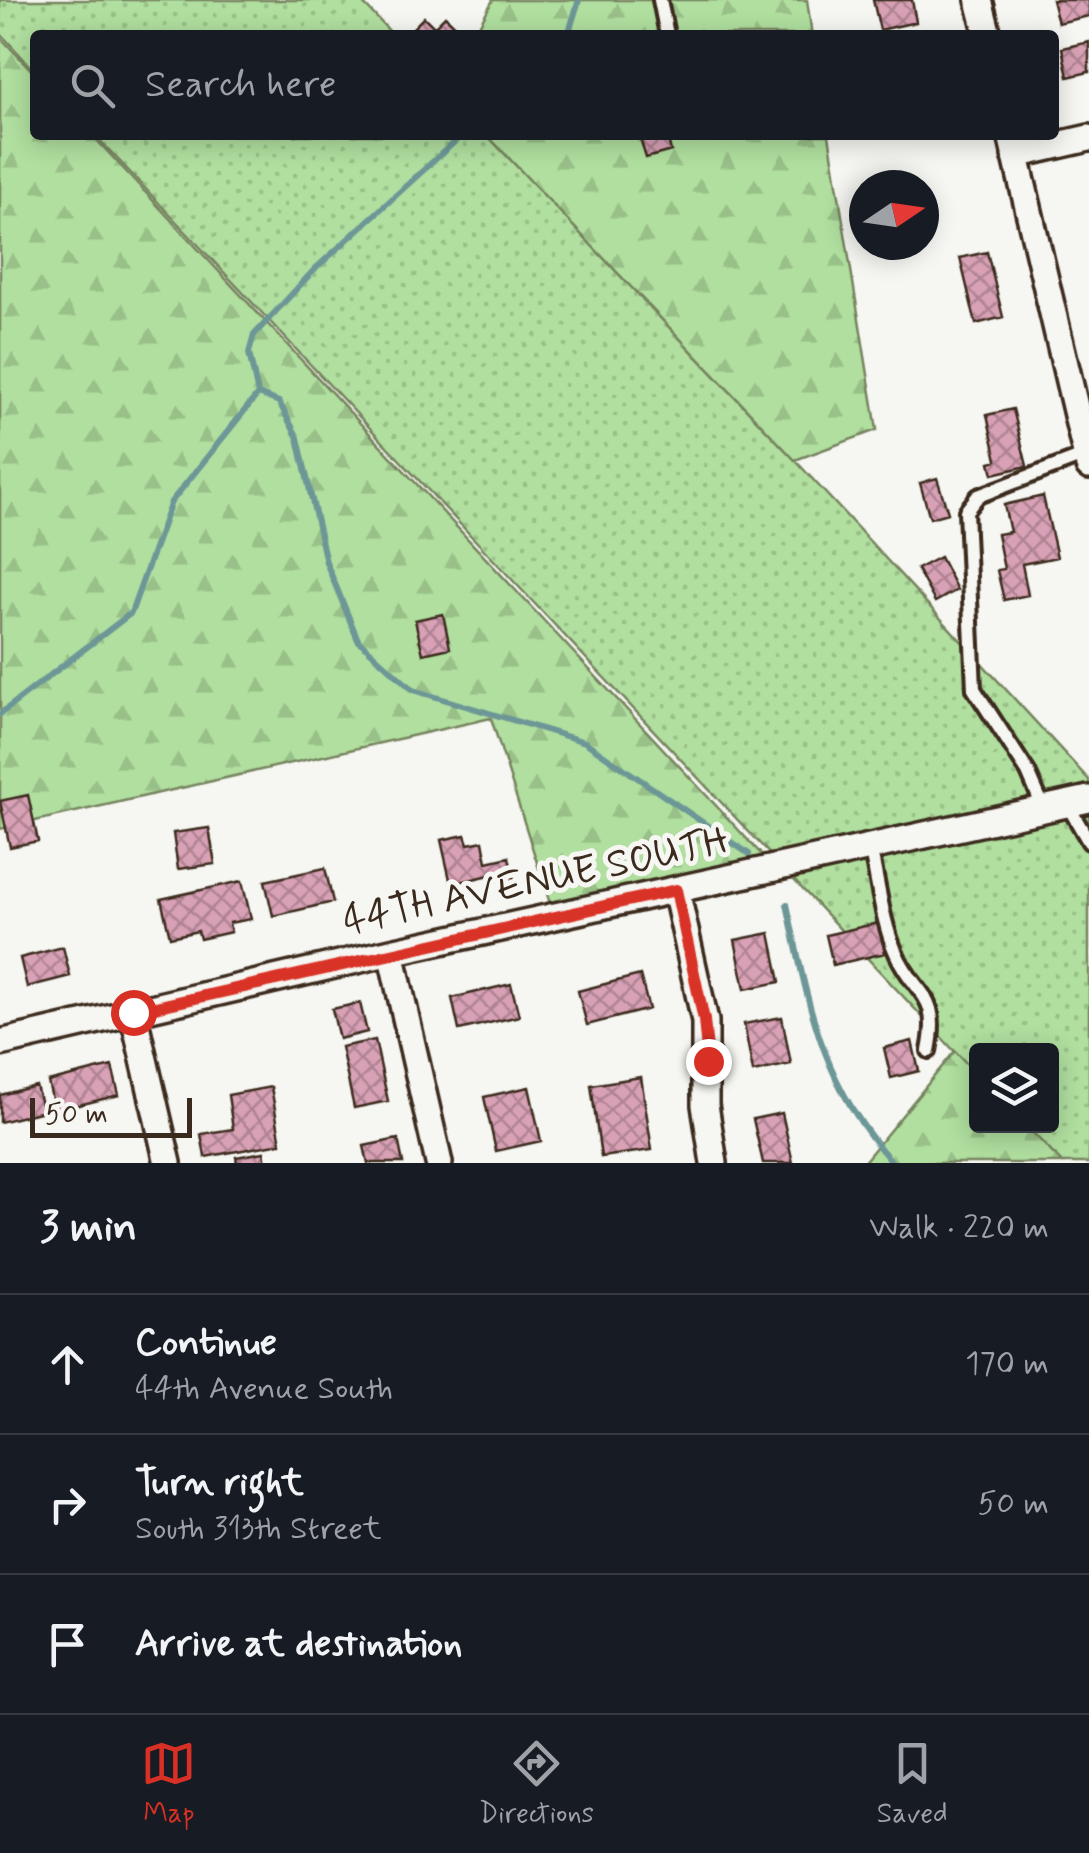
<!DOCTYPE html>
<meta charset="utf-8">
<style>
:root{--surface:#171b24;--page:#242831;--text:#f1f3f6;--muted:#9ea1a6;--line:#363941;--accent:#d93025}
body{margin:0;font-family:Mynerve,sans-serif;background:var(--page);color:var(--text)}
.controls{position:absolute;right:30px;bottom:30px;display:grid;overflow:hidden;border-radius:10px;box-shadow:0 5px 25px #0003}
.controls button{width:90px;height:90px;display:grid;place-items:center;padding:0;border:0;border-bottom:2px solid var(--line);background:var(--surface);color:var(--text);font:50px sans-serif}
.compass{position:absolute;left:849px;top:170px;width:90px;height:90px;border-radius:50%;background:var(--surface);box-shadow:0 5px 25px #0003;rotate:77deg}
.scale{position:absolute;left:30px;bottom:25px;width:162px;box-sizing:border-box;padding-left:10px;border:5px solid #3b2a1e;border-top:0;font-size:28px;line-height:35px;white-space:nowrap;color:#3b2a1e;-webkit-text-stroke:8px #f6f6f2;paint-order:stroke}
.stop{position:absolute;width:30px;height:30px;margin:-22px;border:8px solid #d93025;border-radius:50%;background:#fff}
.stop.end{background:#d93025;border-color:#fff;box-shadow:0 2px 10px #0008}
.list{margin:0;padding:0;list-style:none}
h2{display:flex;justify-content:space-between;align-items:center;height:130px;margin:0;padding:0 40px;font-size:42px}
h2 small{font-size:32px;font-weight:400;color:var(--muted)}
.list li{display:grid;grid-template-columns:65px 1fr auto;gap:30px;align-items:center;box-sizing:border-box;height:140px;padding:0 40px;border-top:2px solid var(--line)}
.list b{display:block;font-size:38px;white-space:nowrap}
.list p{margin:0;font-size:32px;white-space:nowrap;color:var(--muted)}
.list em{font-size:32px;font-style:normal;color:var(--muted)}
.icon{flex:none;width:55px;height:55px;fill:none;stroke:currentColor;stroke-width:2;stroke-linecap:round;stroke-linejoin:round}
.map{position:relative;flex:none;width:1089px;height:1163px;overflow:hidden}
.search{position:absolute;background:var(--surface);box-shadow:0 5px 25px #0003;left:30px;right:30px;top:30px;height:110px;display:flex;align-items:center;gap:25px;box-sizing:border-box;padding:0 35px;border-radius:10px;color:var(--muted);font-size:38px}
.sheet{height:550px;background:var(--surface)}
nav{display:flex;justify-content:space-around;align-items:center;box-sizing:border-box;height:140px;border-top:2px solid var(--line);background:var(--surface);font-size:28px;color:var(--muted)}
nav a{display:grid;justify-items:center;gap:5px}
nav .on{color:var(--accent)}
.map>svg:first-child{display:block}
</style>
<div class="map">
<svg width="1089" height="1163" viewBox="0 0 1089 1163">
<defs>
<pattern id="green-dots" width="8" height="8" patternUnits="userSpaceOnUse" patternTransform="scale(2.5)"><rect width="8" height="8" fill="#b0df9f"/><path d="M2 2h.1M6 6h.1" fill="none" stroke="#98c088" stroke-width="1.8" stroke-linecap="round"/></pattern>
<pattern id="forest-firs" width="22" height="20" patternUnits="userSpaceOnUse" patternTransform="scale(2.5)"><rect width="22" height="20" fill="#b0df9f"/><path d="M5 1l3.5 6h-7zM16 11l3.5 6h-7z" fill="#98c088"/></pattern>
<pattern id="building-cross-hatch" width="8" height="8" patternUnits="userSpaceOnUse" patternTransform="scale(2.5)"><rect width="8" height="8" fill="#d8a1b5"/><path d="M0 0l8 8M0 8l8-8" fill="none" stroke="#b08393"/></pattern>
</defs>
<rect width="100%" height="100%" fill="#f6f6f2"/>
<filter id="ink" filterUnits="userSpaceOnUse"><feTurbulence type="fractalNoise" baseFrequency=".01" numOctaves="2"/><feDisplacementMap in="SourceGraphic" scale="20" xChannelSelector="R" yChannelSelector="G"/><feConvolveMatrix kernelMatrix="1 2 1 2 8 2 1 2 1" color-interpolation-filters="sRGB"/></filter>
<g filter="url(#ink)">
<path fill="url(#green-dots)" stroke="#76845e" stroke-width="2.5" d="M0,0h360l33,35h-358v36l-35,-38z
M95,135h392l308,325 294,320v383h-27l-36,-37h26v-76h-76v24z"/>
<path fill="url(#forest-firs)" stroke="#76845e" stroke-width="2.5" d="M493,0h314l5,35h-338z
M0,37l35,37v61h57l682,733 -220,48 -63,-198 -491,111z
M487,135h342l48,295 -82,30z
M955,1051l21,23v52h50l36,37h-199z"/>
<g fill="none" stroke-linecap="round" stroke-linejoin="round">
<path stroke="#6d9797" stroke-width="6" d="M568,35l11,-35
M258,394l21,8 19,36 28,124 32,78 55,50 172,52 164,112
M0,714l131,-101 40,-111 87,-108 -9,-41 5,-18 60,-65 148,-135
M787,904c21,100 35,182 106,259"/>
</g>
<path fill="url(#building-cross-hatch)" stroke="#3b2a1e" stroke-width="2.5" d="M873,0h39l4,22 -36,8z
M1052,0h37v16l-31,7z
M445,16l20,19h-47l-6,-6 12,-12 10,10z
M1089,42v30l-21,5 -6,-29z
M639,135h28l4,16 -25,7z
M987,252l16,65 -27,7 -16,-66z
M1013,409l14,57 -34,8 -3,-12 7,-2 -10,-45z
M937,478l11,35 -18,5 -10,-35z
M1043,496l14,61 -35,7 6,31 -24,5 -7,-30 7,-1 -7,-35 13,-2 -6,-27z
M940,557l17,33 -22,12 -18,-33z
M443,614l7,34 -27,6 -8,-34z
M28,795l10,46 -28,6 -10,-46z
M209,828l6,36 -37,5 -5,-36z
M465,835l3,9 15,-3 4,21 22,-5 5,23 -13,3 -2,-10 -48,11 -10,-44z
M325,868l8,34 -60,14 -8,-35z
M242,881l9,38 -22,4 2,9 -31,7 -2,-8 -28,6 -9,-38z
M878,923l7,30 -52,12 -7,-30z
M770,933l10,49 -35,7 -10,-49z
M63,947l7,29 -43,11 -7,-29z
M640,975l9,34 -62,16 -9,-34z
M511,984l8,32 -60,14 -7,-32z
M360,1003l7,29 -28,7 -7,-30z
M782,1017l9,47 -38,8 -9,-48z
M375,1040l13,61 -34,7 -13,-61z
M912,1041l7,30 -28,7 -7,-30z
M112,1066l7,29 -64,16 -7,-29z
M641,1077l11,73 -51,7 -10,-72z
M36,1086l7,25 -43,11v-27z
M271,1087l10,56 -76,14 -4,-23 32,-5 -5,-34z
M529,1087l12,54 -45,10 -12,-54z
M782,1113l11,50h-30l-10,-44z
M398,1139l5,24h-35l-4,-17z
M264,1152l2,11h-29l-1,-6z"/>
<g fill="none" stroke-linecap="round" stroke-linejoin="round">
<g stroke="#3b2a1e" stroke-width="20">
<path id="service" d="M660,0l7,35
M1067,804l22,38
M1044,809l-16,-37 -54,-83 -8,-178 12,-15 108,-41
M870,847c8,34 12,75 26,106 19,44 45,38 33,98"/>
</g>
<g stroke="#3b2a1e" stroke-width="32">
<path id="minor" d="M979,0l9,35
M1011,135l78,331
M1015,155l74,-17
M676,890l29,131v84l9,58
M391,952l48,211
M133,1012l35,151
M0,1043l391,-91 698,-153"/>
</g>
<use href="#service" stroke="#f6f6f2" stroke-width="12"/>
<use href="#minor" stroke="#f6f6f2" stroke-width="25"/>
</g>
</g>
<g fill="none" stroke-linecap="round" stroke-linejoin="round" filter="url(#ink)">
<path stroke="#d93025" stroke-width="12" d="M133,1012l543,-122 28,130 4,41"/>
</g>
<g text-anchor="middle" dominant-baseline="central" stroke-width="10" stroke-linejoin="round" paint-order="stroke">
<g font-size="40" fill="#3b2a1e" stroke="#f6f6f2">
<text transform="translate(536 882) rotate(-12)">44TH AVENUE SOUTH</text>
</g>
</g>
</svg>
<div class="controls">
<button><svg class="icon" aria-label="layers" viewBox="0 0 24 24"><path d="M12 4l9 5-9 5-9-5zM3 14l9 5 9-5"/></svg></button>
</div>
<svg class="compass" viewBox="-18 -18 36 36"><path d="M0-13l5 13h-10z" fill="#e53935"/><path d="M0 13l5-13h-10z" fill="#9ea1a6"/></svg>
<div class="scale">50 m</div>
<div class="stop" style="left:133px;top:1012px"></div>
<div class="stop end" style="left:708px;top:1061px"></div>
<div class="search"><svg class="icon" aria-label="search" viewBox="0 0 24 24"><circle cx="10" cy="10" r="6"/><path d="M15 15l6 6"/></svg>Search here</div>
</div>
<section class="sheet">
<h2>3 min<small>Walk · 220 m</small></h2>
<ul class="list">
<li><svg class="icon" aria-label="ahead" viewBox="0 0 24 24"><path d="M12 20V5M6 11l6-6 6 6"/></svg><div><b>Continue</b><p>44th Avenue South</p></div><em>170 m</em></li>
<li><svg class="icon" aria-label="right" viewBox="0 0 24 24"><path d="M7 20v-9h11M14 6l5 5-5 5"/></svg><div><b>Turn right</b><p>South 313th Street</p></div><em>50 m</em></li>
<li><svg class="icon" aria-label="arrive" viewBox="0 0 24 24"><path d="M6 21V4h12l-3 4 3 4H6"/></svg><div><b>Arrive at destination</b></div></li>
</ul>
</section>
<nav>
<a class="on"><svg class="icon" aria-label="map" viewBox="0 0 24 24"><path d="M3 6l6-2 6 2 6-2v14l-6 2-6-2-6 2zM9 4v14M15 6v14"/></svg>Map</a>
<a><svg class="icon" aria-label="directions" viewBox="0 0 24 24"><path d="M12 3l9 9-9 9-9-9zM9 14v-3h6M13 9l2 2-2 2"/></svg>Directions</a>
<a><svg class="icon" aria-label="saved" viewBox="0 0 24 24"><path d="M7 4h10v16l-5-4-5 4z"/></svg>Saved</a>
</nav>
